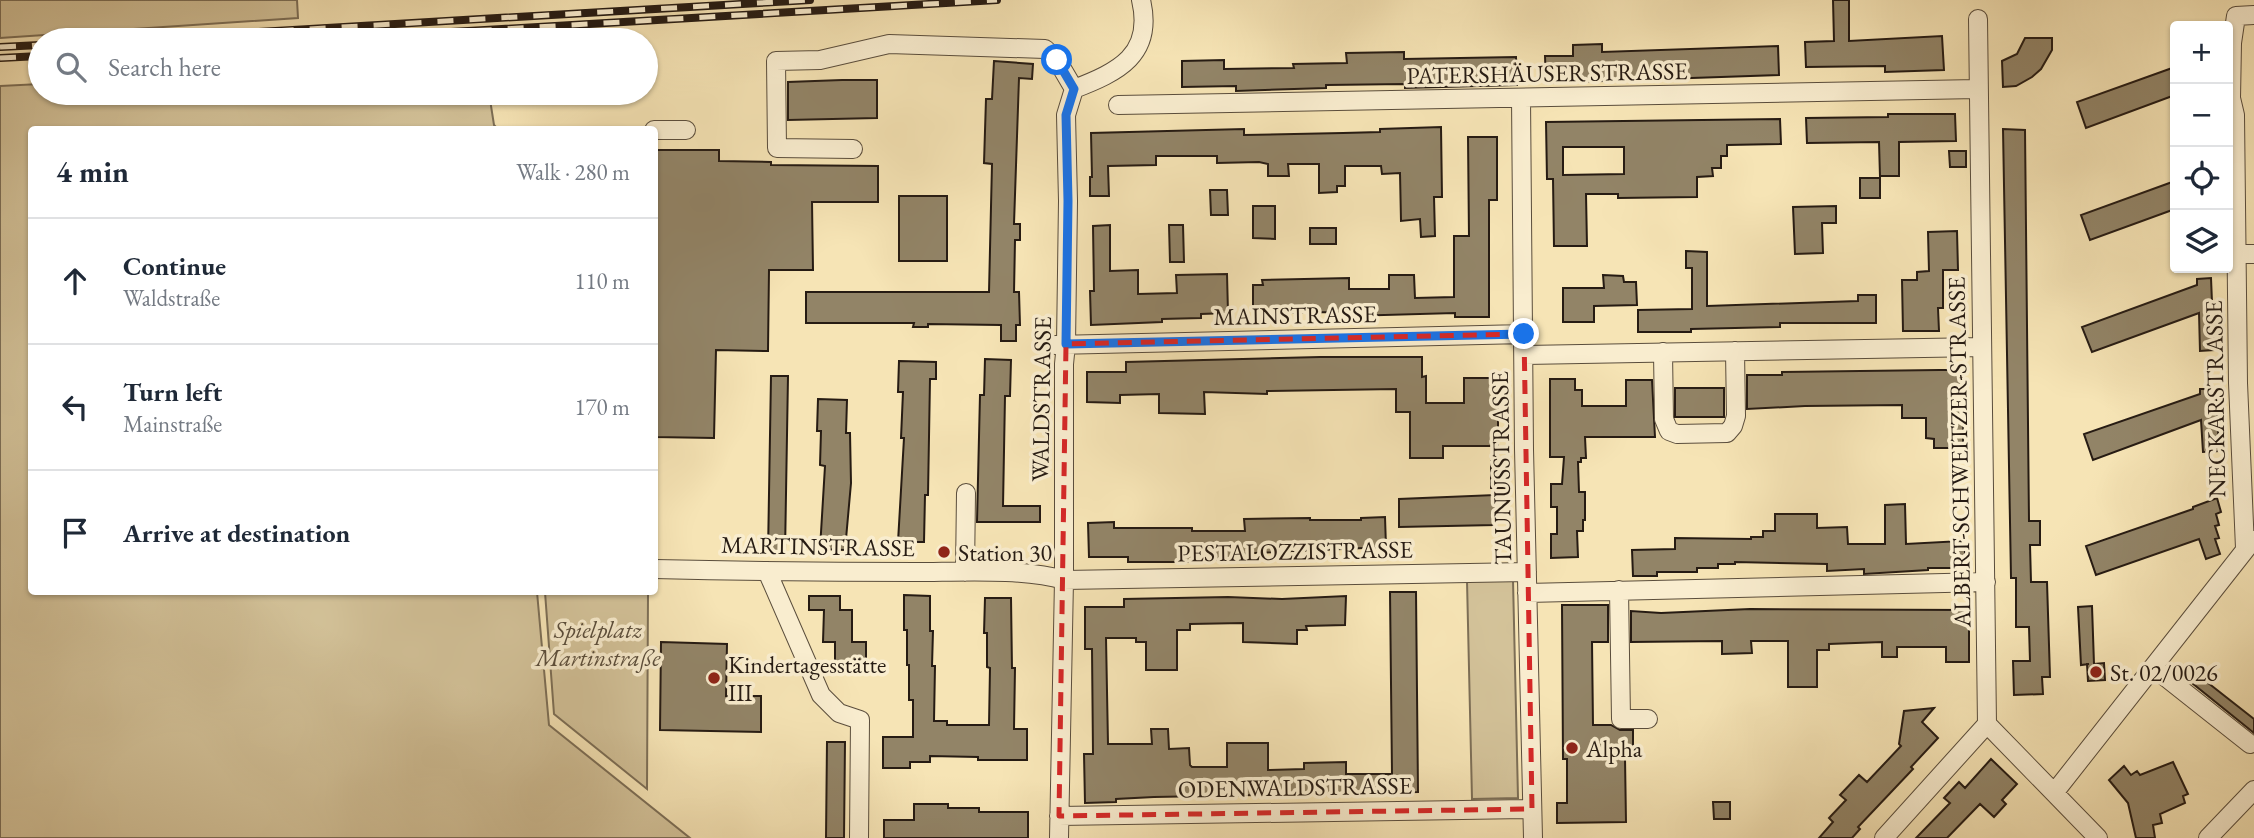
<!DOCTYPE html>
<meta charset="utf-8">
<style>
:root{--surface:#fff;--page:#f6f6f7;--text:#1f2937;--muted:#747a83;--line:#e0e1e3}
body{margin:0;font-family:"EB Garamond",serif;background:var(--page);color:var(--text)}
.controls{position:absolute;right:21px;top:21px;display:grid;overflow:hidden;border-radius:7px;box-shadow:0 2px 5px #0004}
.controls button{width:63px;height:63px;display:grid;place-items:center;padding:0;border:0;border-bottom:2px solid var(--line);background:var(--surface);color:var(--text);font:35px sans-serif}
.stop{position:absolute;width:21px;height:21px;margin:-16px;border:5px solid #1a73e8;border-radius:50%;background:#fff}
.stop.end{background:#1a73e8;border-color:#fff;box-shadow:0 2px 7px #0008}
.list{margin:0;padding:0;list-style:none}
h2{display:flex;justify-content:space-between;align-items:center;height:91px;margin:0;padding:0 28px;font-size:30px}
h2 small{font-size:23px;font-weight:400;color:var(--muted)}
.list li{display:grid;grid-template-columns:46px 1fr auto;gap:21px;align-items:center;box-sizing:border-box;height:126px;padding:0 28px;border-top:2px solid var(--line)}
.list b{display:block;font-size:26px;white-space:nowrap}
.list p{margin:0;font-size:23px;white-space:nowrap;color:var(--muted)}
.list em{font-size:23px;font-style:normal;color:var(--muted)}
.icon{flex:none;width:38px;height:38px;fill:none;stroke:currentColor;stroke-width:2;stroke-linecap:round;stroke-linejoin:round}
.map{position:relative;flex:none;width:2254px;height:838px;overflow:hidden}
.search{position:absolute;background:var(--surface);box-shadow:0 2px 5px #0004;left:28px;top:28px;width:630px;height:77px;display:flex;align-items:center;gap:18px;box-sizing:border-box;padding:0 24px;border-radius:38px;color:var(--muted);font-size:26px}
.panel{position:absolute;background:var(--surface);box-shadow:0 2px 5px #0004;left:28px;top:126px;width:630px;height:469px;border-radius:7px}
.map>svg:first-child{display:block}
</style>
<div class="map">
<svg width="2254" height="838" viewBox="0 0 2254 838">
<rect width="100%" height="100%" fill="#f6e4b5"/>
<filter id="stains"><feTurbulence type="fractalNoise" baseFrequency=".00286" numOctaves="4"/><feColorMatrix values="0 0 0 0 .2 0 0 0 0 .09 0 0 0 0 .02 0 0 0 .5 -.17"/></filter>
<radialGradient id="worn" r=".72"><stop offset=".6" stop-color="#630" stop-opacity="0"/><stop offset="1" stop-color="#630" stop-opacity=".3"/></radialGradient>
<path fill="#d3c299" stroke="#7c6e56" stroke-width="2" d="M0,0h297l1,18 -298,20z
M40,84v9h449l5,32 4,4 -466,1v462h505l12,133 141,113h-690v-752z
M1513,580l5,218 -46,1 -5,-218z
M545,592h103l-1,197 -93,-75z"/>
<path fill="#928467" stroke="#261b13" stroke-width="2" fill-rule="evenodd" d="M1833,0h16v41l93,-5 2,34 -59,2v-6l-79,1 -1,-25 29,-1z
M2025,38h27v12l-11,19 -9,8 -16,9 -13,1 -1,-26 15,-7z
M1602,44v8l176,-6 1,29 -233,8 -1,-27h28v-11z
M1404,52v7l112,-2 1,28 -112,3v-4l-79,1v3l-90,3v-5l-54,1v-26l42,-1v9l70,-1 -1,-4 54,-1 -1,-10z
M994,61l39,3 -1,15 -13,-1 -5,146h6v16h-5l-1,52h5l1,33h-4v16h-15v-16l-73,-1v3h-15l1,-4h-108v-31h183l3,-128 -8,-1 2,-64h6z
M2175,67v28l-89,33 -9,-26z
M842,80h35v38l-89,2v-38z
M1888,114h67l1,27 -57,1v34h-19l-1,-34 -72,1 -1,-25 82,-1z
M1780,119l1,25 -54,1v11h-6v12h-9l1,8 -16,1v20l-79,1v-4h-32l1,52h-33l-1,-67h-6l-1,-57zM1563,147h61v27l-61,1z
M1441,127l1,70h-8l1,39 -14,1 -1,-18 -19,2 -1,-48 -18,1 -1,-8h-36v20h-8v6l-18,1v-29h-31l1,12h-21v-12l-9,-2 -42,1v-7h-61v9l-48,1 1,30h-19v-19h2l-1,-44 153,-4v6l99,-2 37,-1v-3z
M2003,129l22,1 4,391h11v24h-10l1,37h16l3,95h-8l1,17 -29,1 -1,-34h17l-1,-34h-13v-49h-5z
M1468,137h29v63h-8v117h-34v-4l-106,3v-4l-96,1v-28h10l-1,-5 87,-2v11h40v-14h25l1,23 39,-1v-61h15z
M654,150h65v11l52,1v3l107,1v36h-66l1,68h-44l-1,81 -52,-1 -2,88 -60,-1z
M1949,151h17v16h-16z
M1860,178h20v20h-20z
M2175,181v28l-85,31 -9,-25z
M1210,190h17l1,25h-17z
M899,196h48v65h-48z
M1253,206h22v33l-22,-1z
M1836,206v17h-14l1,30 -28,1 -2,-47z
M1110,225v46l28,-1v24l39,-1 -1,-18 51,-1 1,39 -27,1v4l-39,1v3l-71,3 -1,-34h4l-1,-65z
M1169,225h14l1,37h-14z
M1310,228h26v16h-26z
M1957,231l1,39h-15v38h-5l1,23h-36l-1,-51h15v-8l12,-1 -1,-39z
M1686,251l21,1v54l151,-5v-6h18v28h-96v4l-89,2v3h-53v-22l54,-1v-41h-6z
M1603,275l20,1 1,6h12l1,23 -43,1v16h-31v-34h41z
M2211,278l3,72 -14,1 -1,-38 -107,39 -10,-25 115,-42v-6z
M1320,357h102v20l4,-1v27h38v-25h34v68h-55v12h-33v-46h-14v-23l-129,2v3l-63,-2 1,22 -46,-1v-19l-39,1v8l-33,-1v-30h39v-10z
M985,359l26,1 -1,36h-5l-2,110h37v16h-63l3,-127h4z
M899,361l37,1v17h-6l-2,116h-3l-1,47h-26l6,-104h-3l2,-46h-5z
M1939,370h25l-1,78h-29v-9l-8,-1v-20h-24v-13l-97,1 -58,3v-34h35v-3z
M771,376h17l-3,177h-17z
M1550,379h25v11h7v16h44v-26h26l3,57h-70l1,21h-5v4h-3l1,30h6v28h-2v11h-6l1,26 -27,1v-24h6v-27h-6v-23h11l2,-27h-14z
M1675,388h49v29h-49z
M2200,389h16l3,62 -16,1 -2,-32 -108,40 -9,-26 116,-40z
M818,399l29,1 -1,33h4l1,50 -6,67 -25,-1 5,-83 -5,-1 1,-34h-4z
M1491,461h16l1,27h-17z
M1495,495v30l-96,2v-28z
M2217,498l4,14 -5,2 3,11 -4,1 4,12 -4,1 5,15 -14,5 -7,-20 -103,36 -10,-29 107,-37v-2z
M1905,504l1,40 55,-3v9h4v18h-37v2l-64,4v-5l-37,2v-7l-92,-2v2h-17v4h-21v4h-40v4h-24l-1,-26 43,-1v-11l76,1v-2h12v-6h12v-17h42v14l30,-1 1,17h37v-39z
M1385,517l1,30 -154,7v6h-40v2h-64v-5h-39l-1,-34 26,-1v6h78v3h53l-1,-12 66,-1v2h51v-2z
M1390,592h26l2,200 -264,5 -38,2v3l-31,1 -1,-49h9l-1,-105h-7v-42h39v-8l104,-2 54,2 64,-3 -1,29 -39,1 1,4h-10v14l-54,-2v-19l-53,1v6h-13v40h-31v-28h-10v-4h-30l2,106h44l-1,-15h17l1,20 20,-1 1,17 2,2h35v-24h41v27l36,-1v-6l42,-1v12h46z
M904,595l26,1v35h3l-1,35h3l-1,55h13v4h42l1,-57 -3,-1v-34h-3l1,-35h26l1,70h3l-1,61h13v31h-49v-3l-48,-1v6h-20v6h-27v-31h30v-37h-4v-35h-2v-35h-3z
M809,596h31v14h12v32h14v32h-31v-32h-12l1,-32h-15z
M1562,605h46v37h-16l1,83h18l9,5h13v28h-8l1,64 -69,1v-20h10v-44h-4z
M2092,606l2,58 10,-1 1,17 -17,1 -1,-17h2l-8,1 -3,-58z
M1750,609l219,1v52h-23v-15h-49v10h-15v-15l-53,2v6h-12v37h-29v-46h-37l1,12 -30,1v-13l-91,1v-31l30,2z
M661,642l66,2 -1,52h35v36l-101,-2z
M2198,675l56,44v14l-62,-50z
M1934,708l-12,14 16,16 -27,29 2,2 -55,58 2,2 -8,9h-33l14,-16 -4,-4 17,-18 -6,-5 19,-20 8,7 34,-36 -2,-2 5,-33z
M827,742h18l-1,96h-18z
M1991,759l26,25 -15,16 4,4 -12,13 -14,-13 -33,34h-31l34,-35 -6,-5 15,-16 6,6z
M2173,762l15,32 -5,2 2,7 -25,11 2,9 -9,2 2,13h-19l-8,-35 -19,-23 15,-14 7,9 6,-4 3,4z
M1713,802h17v17h-16z
M914,804h34v4h31v4h49v26h-144v-18h30z"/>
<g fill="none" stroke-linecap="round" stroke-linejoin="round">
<g stroke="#5a4d3c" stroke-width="20">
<path id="minor" d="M1978,19l9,705
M1521,98l3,351 9,389
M1118,105l859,-16
M654,130h32
M853,149l-76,-1 -1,-87 44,-1 69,-16 156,5 12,11 17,29
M2236,254h18
M1055,345l469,-11
M1663,352l1,67 5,12 8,3 50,-1 6,-7 3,-10 -1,-65
M1525,355l457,-8
M2245,548l-7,-165 -3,-268 -4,-17 1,-55 4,-27 18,-1
M654,569c88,2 174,3 262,3 42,0 109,-4 148,8l463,-8
M767,571l54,124 18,18 21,7 -1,118
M965,572l1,-79
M1619,590l2,129h27
M1527,593l459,-11
M2154,668l96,76
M1987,724l111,114
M2054,793l199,-253
M1059,816l473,-7
M1059,838l5,-258v-216l2,-20 2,-143 -2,-86 8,-26c44,-17 80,-34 67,-89
M1884,838l103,-114
M2208,838l46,-48"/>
</g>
<use href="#minor" stroke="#f9edcf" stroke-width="18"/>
<g stroke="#261b13" stroke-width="8">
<path id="rail" d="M118,40l692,-40
M316,40l681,-40
M0,47l40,-2
M0,58l40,-2"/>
</g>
<use href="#rail" stroke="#f9edcf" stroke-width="5" stroke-dasharray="16" stroke-linecap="butt"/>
</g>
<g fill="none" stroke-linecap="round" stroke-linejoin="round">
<path stroke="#1a73e8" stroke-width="9" d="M1057,60l17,29 -8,26 2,86 -2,143 458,-10"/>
</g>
<path fill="none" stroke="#d62828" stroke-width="5" stroke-dasharray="14 9" stroke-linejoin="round" d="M1524,334l8,475 -473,7 7,-472z"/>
<g fill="#8f2418" stroke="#f9edcf" stroke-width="2.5">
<circle cx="944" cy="552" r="7"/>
<circle cx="2096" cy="672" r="7"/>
<circle cx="714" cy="678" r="7"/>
<circle cx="1572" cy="748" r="7"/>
</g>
<g text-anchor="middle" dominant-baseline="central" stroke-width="7" stroke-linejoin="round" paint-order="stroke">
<g font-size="24" fill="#261b13" stroke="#f9edcf">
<text transform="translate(1547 73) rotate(-1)">PATERSHÄUSER STRASSE</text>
<text transform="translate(1295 315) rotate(-1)">MAINSTRASSE</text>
<text transform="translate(1041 399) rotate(-89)">WALDSTRASSE</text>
<text transform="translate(2215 399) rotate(-91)">NECKARSTRASSE</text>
<text transform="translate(1959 452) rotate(-91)">ALBERT-SCHWEITZER-STRASSE</text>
<text transform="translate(1501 468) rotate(-91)">TAUNUSSTRASSE</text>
<text transform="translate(818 546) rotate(1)">MARTINSTRASSE</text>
<text transform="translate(1295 551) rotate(-1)">PESTALOZZISTRASSE</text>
<text transform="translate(1295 787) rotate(-1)">ODENWALDSTRASSE</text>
</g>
<g font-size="24" fill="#261b13" stroke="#f9edcf" text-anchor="start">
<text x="958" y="552">Station 30</text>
<text x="728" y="664">Kindertagesstätte<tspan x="728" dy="28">III</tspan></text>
<text x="2110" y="672">St. 02/0026</text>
<text x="1586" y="748">Alpha</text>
</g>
<g font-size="24" font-style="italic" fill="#5a4d3b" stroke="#f9edcf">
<text x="598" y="629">Spielplatz<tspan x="598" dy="28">Martinstraße</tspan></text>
</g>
</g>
<rect width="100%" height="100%" filter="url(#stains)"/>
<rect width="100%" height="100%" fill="url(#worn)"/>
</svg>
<div class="controls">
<button>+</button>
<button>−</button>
<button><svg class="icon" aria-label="locate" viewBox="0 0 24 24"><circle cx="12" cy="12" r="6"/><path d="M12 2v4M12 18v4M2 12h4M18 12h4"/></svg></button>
<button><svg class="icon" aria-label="layers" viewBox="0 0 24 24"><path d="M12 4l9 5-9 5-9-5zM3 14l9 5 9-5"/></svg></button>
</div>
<div class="stop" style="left:1057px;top:60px"></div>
<div class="stop end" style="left:1524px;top:334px"></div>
<div class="search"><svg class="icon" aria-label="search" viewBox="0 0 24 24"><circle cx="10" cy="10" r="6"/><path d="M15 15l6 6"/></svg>Search here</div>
<section class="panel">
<h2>4 min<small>Walk · 280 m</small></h2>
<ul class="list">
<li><svg class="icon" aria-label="ahead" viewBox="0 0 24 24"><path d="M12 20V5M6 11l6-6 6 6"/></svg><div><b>Continue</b><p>Waldstraße</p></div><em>110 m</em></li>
<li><svg class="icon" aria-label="left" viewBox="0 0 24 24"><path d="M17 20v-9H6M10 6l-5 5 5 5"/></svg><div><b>Turn left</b><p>Mainstraße</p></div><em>170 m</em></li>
<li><svg class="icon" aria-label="arrive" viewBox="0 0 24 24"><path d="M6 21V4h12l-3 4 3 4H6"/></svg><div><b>Arrive at destination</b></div></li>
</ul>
</section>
</div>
